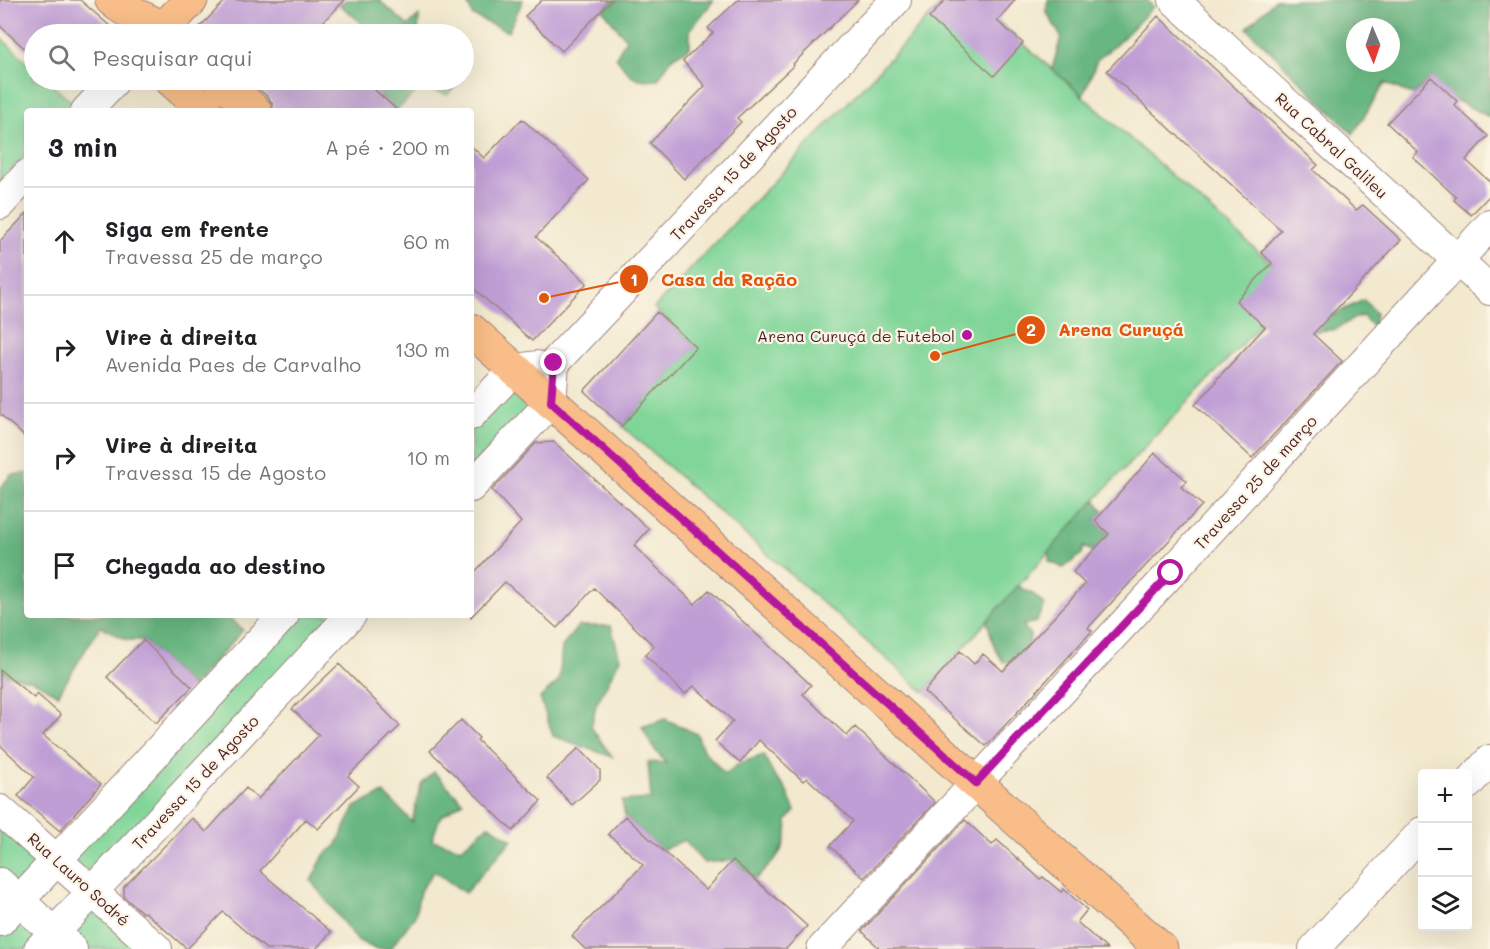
<!DOCTYPE html>
<html lang="pt">
<meta charset="utf-8">
<style>
:root{--surface:#fff;--page:#f6f6f6;--text:#202124;--muted:#757577;--line:#e0e0e0}
body{margin:0;font-family:Mali,sans-serif;background:var(--page);color:var(--text)}
.controls{position:absolute;right:18px;bottom:18px;display:grid;overflow:hidden;border-radius:6px;box-shadow:0 6px 24px #0002}
.controls button{width:54px;height:54px;display:grid;place-items:center;padding:0;border:0;border-bottom:2px solid var(--line);background:var(--surface);color:var(--text);font:30px sans-serif}
.compass{position:absolute;left:1346px;top:18px;width:54px;height:54px;border-radius:50%;background:var(--surface);box-shadow:0 6px 24px #0002;rotate:178deg}
.stop{position:absolute;width:18px;height:18px;margin:-14px;border:4px solid #b5179e;border-radius:50%;background:#fff}
.stop.end{background:#b5179e;border-color:#fff;box-shadow:0 2px 6px #0008}
.list{margin:0;padding:0;list-style:none}
h2{display:flex;justify-content:space-between;align-items:center;height:78px;margin:0;padding:0 24px;font-size:26px}
h2 small{font-size:20px;font-weight:400;color:var(--muted)}
.list li{display:grid;grid-template-columns:39px 1fr auto;gap:18px;align-items:center;box-sizing:border-box;height:108px;padding:0 24px;border-top:2px solid var(--line)}
.list b{display:block;font-size:22px;white-space:nowrap}
.list p{margin:0;font-size:20px;white-space:nowrap;color:var(--muted)}
.list em{font-size:20px;font-style:normal;color:var(--muted)}
.icon{flex:none;width:33px;height:33px;fill:none;stroke:currentColor;stroke-width:2;stroke-linecap:round;stroke-linejoin:round}
.map{position:relative;flex:none;width:1490px;height:949px;overflow:hidden}
.search{position:absolute;background:var(--surface);box-shadow:0 6px 24px #0002;left:24px;top:24px;width:450px;height:66px;display:flex;align-items:center;gap:15px;box-sizing:border-box;padding:0 21px;border-radius:33px;color:var(--muted);font-size:22px}
.panel{position:absolute;background:var(--surface);box-shadow:0 6px 24px #0002;left:24px;top:108px;width:450px;height:510px;border-radius:6px}
.map>svg:first-child{display:block}
</style>
<div class="map">
<svg width="1490" height="949" viewBox="0 0 1490 949">
<rect width="100%" height="100%" fill="#fcf5e5"/>
<filter id="ink" filterUnits="userSpaceOnUse"><feTurbulence type="fractalNoise" baseFrequency=".0167" numOctaves="2"/><feDisplacementMap in="SourceGraphic" scale="12" xChannelSelector="R" yChannelSelector="G"/><feConvolveMatrix kernelMatrix="1 2 1 2 8 2 1 2 1" color-interpolation-filters="sRGB"/></filter>
<filter id="wash" filterUnits="userSpaceOnUse"><feTurbulence type="fractalNoise" baseFrequency=".008" numOctaves="4" result="noise"/><feDisplacementMap in="SourceGraphic" scale="24" xChannelSelector="R" yChannelSelector="G"/><feGaussianBlur stdDeviation="1.35" result="paint"/><feColorMatrix in="noise" values="0 0 0 0 0 0 0 0 0 0 0 0 0 0 0 0 0 1.4 0 .05"/><feComposite in="paint" operator="in"/></filter>
<g filter="url(#wash)">
<rect width="100%" height="100%" fill="#f2e9cf"/>
<path fill="#80d599" stroke="#657a62" stroke-width="1.5" fill-rule="evenodd" d="M945,0h29l323,286 -202,214 -171,192 -302,-266 73,-79 -41,-39z
M0,37l34,32v11h12l27,23 -7,8h-39v42l-27,29z
M515,369l36,33 -80,85v-72z
M284,615h67l-260,277 66,57h-157v-139l56,48zM56,859l35,33 -37,41 -34,-33z"/>
<path fill="#68b681" stroke="#596a56" stroke-width="1.5" fill-rule="evenodd" d="M345,0h34l29,26 11,-10 -1,18h-43l-35,-29z
M466,0h57l-15,32 -35,-16z
M612,0h102l-24,30v17l-18,11 -14,21c-26,3 -27,-2 -42,-22l10,-18 -23,-29z
M1048,0h99l6,7 -32,33 -24,20 -14,36 -31,-27 9,-32 -15,-26z
M1275,0h215v117l-33,-16 -26,-24 -18,18 -28,-12 -32,51 -106,-106zM1355,27h36v36h-36z
M374,80h87l-14,15 -25,-8 -25,23 -25,-23z
M1364,300l12,14 -3,13 -10,-11c-14,2 -22,13 -31,14 -9,1 -11,-1 -20,3l5,-28 13,11z
M27,473v142h199l17,15 -51,57 -49,-47h-16l-27,-14 -42,69 -24,-14 -28,-6 -6,-5v-182l11,-13z
M1095,500l9,11 -9,10 37,34 -25,-2 -8,-8 -7,6 -8,-4 -2,7 -19,14 -7,-4 -7,-2v-11z
M1018,586l15,8 12,11 -9,17 -13,3 7,10 -2,17 -11,9 -14,1 -9,-16 -7,-25z
M578,626h33l9,33 -24,46 -5,22 21,30 -59,-21 -13,-38 19,-17 3,-34z
M665,719l32,15 6,16 22,24 15,-11 24,-8 10,21 11,12 10,23 -8,10c4,25 -15,43 -32,58l-22,-19 -29,3 -20,-23 -22,10 -37,-34 -3,-15 29,-2 -3,-37 18,1 -14,-17 -10,-19z
M434,772l29,30 -23,15 -8,23 29,8 28,-23 23,15 -47,53 -31,-22 -14,20 -5,25 -25,33h-15l-18,-9 -46,-59 13,-26 12,-9 19,-39 29,-14 28,29 9,-38z"/>
<g id="blocks">
<path fill="#bf9ed5" d="M0,0h80l39,34h-85v23l-34,-31z
M226,0h119l-34,34h-118z
M542,0h70l-50,51 -37,-35z
M738,0h120l-65,64 1,1 -57,53 4,4 -57,57 -34,-36 55,-57 -22,-25 30,-28 -5,-5z
M945,0h70l-18,21 26,22 -29,33 -65,-58z
M1158,16l160,149 -5,5 43,40 7,-5 38,35 -88,94 29,27 -90,97 -57,-53 21,-23 -1,-1 50,-54 -29,-26 36,-38 -11,-11 20,-22 -174,-159z
M1431,77l26,24 -3,4 34,31 -22,24 24,22v13l-19,20 -17,-15 2,-3 -43,-40 5,-5 -31,-29z
M248,80h116l34,31h-125v-6l-5,-8z
M522,119l67,61 -53,57 51,46 -55,58 -61,-55v-140l13,12z
M27,213v226l-27,-25v-173z
M657,312l39,35 -74,79 -38,-35z
M554,442l95,87 -15,17 61,58 14,-14 102,95 -8,9 44,42 8,-9 80,75 -71,76 -34,-32 23,-25 -46,-43 -4,3 -44,-41 -19,23 -25,-22 18,-20 -39,-35 -9,8 -40,-39 9,-9 -60,-58 -37,40 -52,-46 -34,35v-41l50,-54 -29,-32 44,-47z
M1155,453l32,28 -6,6 21,18 -114,123 4,3 -106,115 -62,-54 36,-41 14,13 9,-10 20,17 4,-4 78,-83 -12,-12 36,-38 -14,-13z
M143,640l49,47 -36,36 -49,-46z
M339,664l61,62 -52,50 11,10 -41,43 -12,-10 -46,52 71,61 -15,17h-50l-43,-37 -36,37 -42,-37 -2,1 -19,-16v-10l68,-69 14,14 40,-44 12,11 61,-64 -27,-26z
M0,670l34,28 3,-4 24,21 -18,20 58,49 -41,47 -42,-35 16,-19 -34,-32z
M461,720l18,18 -2,2 64,61 -28,30 -83,-80z
M579,748l21,22v10l-28,25 -25,-27z
M625,816l81,74 27,-30 74,66 -21,23h-201l-13,-13 71,-71 -35,-31z
M965,820l27,25 5,-5 43,39 3,-2 18,15 3,-3 23,21 -10,12 30,27h-227l-18,-18z"/>
</g>
</g>
<g filter="url(#ink)">
<use href="#blocks" fill-opacity="0" stroke="#9e847d" stroke-width="1.5"/>
<g fill="none" stroke-linecap="round" stroke-linejoin="round">
<g stroke="#9e847d" stroke-width="32">
<path id="minor" d="M1174,0l316,290
M86,111l29,-31
M0,204l27,-29
M471,415l44,-46 22,-3
M471,487l80,-85 3,-39 342,-363
M1468,784l22,-24
M0,810l157,139
M0,883l72,66
M0,921l284,-306
M39,949l312,-334
M822,949l349,-376 319,-348
M1314,949l108,-117"/>
</g>
<g stroke="#9e847d" stroke-width="35">
<path id="major" d="M112,0c17,16 41,19 58,34
M158,34l33,-34
M171,80l35,31
M220,80l35,31
M471,330l690,619"/>
</g>
<use href="#minor" stroke="#fff" stroke-width="30"/>
<use href="#major" stroke="#f8bd88" stroke-width="33"/>
</g>
</g>
<g fill="none" stroke-linecap="round" stroke-linejoin="round" filter="url(#ink)">
<path stroke="#b5179e" stroke-width="8" d="M554,363l-3,39 425,381 195,-210"/>
</g>
<circle fill="#b5179e" stroke="#fcf5e5" stroke-width="2" cx="967" cy="335" r="6"/>
<g text-anchor="middle" dominant-baseline="central" stroke-width="4.5" stroke-linejoin="round" paint-order="stroke">
<g font-size="16" fill="#4a1f2b" stroke="#fcf5e5">
<text transform="translate(1332 145) rotate(43)">Rua Cabral Galileu</text>
<text transform="translate(733 173) rotate(-47)">Travessa 15 de Agosto</text>
<text transform="translate(1255 482) rotate(-48)">Travessa 25 de março</text>
<text transform="translate(195 782) rotate(-47)">Travessa 15 de Agosto</text>
<text transform="translate(79 879) rotate(42)">Rua Lauro Sodré</text>
</g>
<g font-size="16" fill="#4a1f2b" stroke="#fcf5e5" text-anchor="end">
<text x="955" y="335">Arena Curuçá de Futebol</text>
</g>
</g>
<path fill="none" stroke="#e0560e" stroke-width="2" d="M544 298L634 279M935 356L1031 330"/>
<g fill="#e0560e" stroke="#fcf5e5" stroke-width="2">
<circle cx="544" cy="298" r="6"/>
<circle cx="935" cy="356" r="6"/>
<circle cx="634" cy="279" r="15"/>
<circle cx="1031" cy="330" r="15"/>
</g>
<g font-size="18" text-anchor="middle" font-weight="bold" fill="#fff">
<text x="634" y="286">1</text>
<text x="1031" y="336">2</text>
</g>
<g font-size="18" text-anchor="middle" font-weight="bold" fill="#e0560e" stroke="#fcf5e5" stroke-width="4.5" stroke-linejoin="round" paint-order="stroke">
<text x="729" y="286">Casa da Ração</text>
<text x="1121" y="336">Arena Curuçá</text>
</g>
</svg>
<div class="controls">
<button>+</button>
<button>−</button>
<button><svg class="icon" aria-label="layers" viewBox="0 0 24 24"><path d="M12 4l9 5-9 5-9-5zM3 14l9 5 9-5"/></svg></button>
</div>
<svg class="compass" viewBox="-18 -18 36 36"><path d="M0-13l5 13h-10z" fill="#e53935"/><path d="M0 13l5-13h-10z" fill="#757577"/></svg>
<div class="stop" style="left:1171px;top:573px"></div>
<div class="stop end" style="left:554px;top:363px"></div>
<div class="search"><svg class="icon" aria-label="search" viewBox="0 0 24 24"><circle cx="10" cy="10" r="6"/><path d="M15 15l6 6"/></svg>Pesquisar aqui</div>
<section class="panel">
<h2>3 min<small>A pé · 200 m</small></h2>
<ul class="list">
<li><svg class="icon" aria-label="ahead" viewBox="0 0 24 24"><path d="M12 20V5M6 11l6-6 6 6"/></svg><div><b>Siga em frente</b><p>Travessa 25 de março</p></div><em>60 m</em></li>
<li><svg class="icon" aria-label="right" viewBox="0 0 24 24"><path d="M7 20v-9h11M14 6l5 5-5 5"/></svg><div><b>Vire à direita</b><p>Avenida Paes de Carvalho</p></div><em>130 m</em></li>
<li><svg class="icon" aria-label="right" viewBox="0 0 24 24"><path d="M7 20v-9h11M14 6l5 5-5 5"/></svg><div><b>Vire à direita</b><p>Travessa 15 de Agosto</p></div><em>10 m</em></li>
<li><svg class="icon" aria-label="arrive" viewBox="0 0 24 24"><path d="M6 21V4h12l-3 4 3 4H6"/></svg><div><b>Chegada ao destino</b></div></li>
</ul>
</section>
</div>
